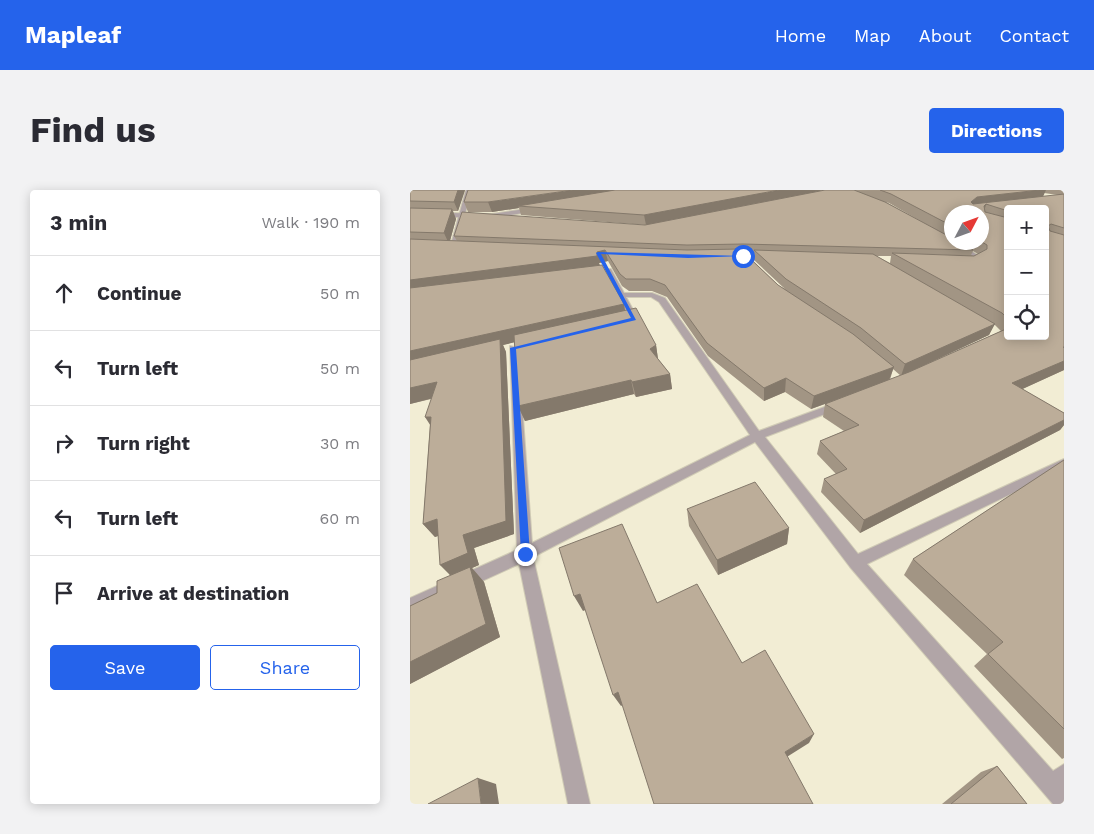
<!DOCTYPE html>
<meta charset="utf-8">
<style>
:root{--surface:#fff;--page:#f2f2f3;--text:#2b2b33;--muted:#7c7c81;--line:#e1e1e2;--accent:#2563eb}
body{margin:0;font-family:"Work Sans",sans-serif;background:var(--page);color:var(--text)}
.controls{position:absolute;right:15px;top:15px;display:grid;overflow:hidden;border-radius:5px;box-shadow:0 2px 12px #0003}
.controls button{width:45px;height:45px;display:grid;place-items:center;padding:0;border:0;border-bottom:1px solid var(--line);background:var(--surface);color:var(--text);font:25px sans-serif}
.compass{position:absolute;left:534px;top:15px;width:45px;height:45px;border-radius:50%;background:var(--surface);box-shadow:0 2px 12px #0003;rotate:49deg}
.stop{position:absolute;width:15px;height:15px;margin:-11px;border:4px solid #2563eb;border-radius:50%;background:#fff}
.stop.end{background:#2563eb;border-color:#fff;box-shadow:0 1px 5px #0008}
.list{margin:0;padding:0;list-style:none}
h2{display:flex;justify-content:space-between;align-items:center;height:65px;margin:0;padding:0 20px;font-size:21px}
h2 small{font-size:16px;font-weight:400;color:var(--muted)}
.list li{display:grid;grid-template-columns:32px 1fr auto;gap:15px;align-items:center;box-sizing:border-box;height:75px;padding:0 20px;border-top:1px solid var(--line)}
.list b{display:block;font-size:19px;white-space:nowrap}
.list em{font-size:16px;font-style:normal;color:var(--muted)}
.actions{display:flex;gap:10px;padding:15px 20px}
.actions a{flex:1;padding:11px 0;border:1px solid var(--accent);border-radius:5px;text-align:center;font-size:18px;color:var(--accent)}
.actions .main{background:var(--accent);color:#fff}
.icon{flex:none;width:28px;height:28px;fill:none;stroke:currentColor;stroke-width:2;stroke-linecap:round;stroke-linejoin:round}
.map{position:relative;flex:none;width:654px;height:614px;overflow:hidden;border-radius:5px}
header{display:flex;align-items:center;gap:30px;box-sizing:border-box;height:70px;padding:0 25px;background:var(--accent);color:#fff}
header strong{font-size:24px}
nav{display:flex;gap:28px;margin-inline-start:auto;font-size:18px}
.intro{display:flex;align-items:center;justify-content:space-between;box-sizing:border-box;height:120px;padding:0 30px}
h1{margin:0;font-size:35px}
.button{padding:12px 22px;border-radius:5px;background:var(--accent);color:#fff;font-size:18px;font-weight:700}
main{display:flex;gap:30px;padding:0 30px}
aside{flex:1;background:var(--surface);border-radius:5px;box-shadow:0 2px 12px #0003}
.map>svg:first-child{display:block}
</style>
<header>
<strong>Mapleaf</strong>
<nav><a>Home</a><a>Map</a><a>About</a><a>Contact</a></nav>
</header>
<div class="intro"><h1>Find us</h1><a class="button">Directions</a></div>
<main>
<aside>
<h2>3 min<small>Walk · 190 m</small></h2>
<ul class="list">
<li><svg class="icon" aria-label="ahead" viewBox="0 0 24 24"><path d="M12 20V5M6 11l6-6 6 6"/></svg><div><b>Continue</b></div><em>50 m</em></li>
<li><svg class="icon" aria-label="left" viewBox="0 0 24 24"><path d="M17 20v-9H6M10 6l-5 5 5 5"/></svg><div><b>Turn left</b></div><em>50 m</em></li>
<li><svg class="icon" aria-label="right" viewBox="0 0 24 24"><path d="M7 20v-9h11M14 6l5 5-5 5"/></svg><div><b>Turn right</b></div><em>30 m</em></li>
<li><svg class="icon" aria-label="left" viewBox="0 0 24 24"><path d="M17 20v-9H6M10 6l-5 5 5 5"/></svg><div><b>Turn left</b></div><em>60 m</em></li>
<li><svg class="icon" aria-label="arrive" viewBox="0 0 24 24"><path d="M6 21V4h12l-3 4 3 4H6"/></svg><div><b>Arrive at destination</b></div></li>
</ul>
<div class="actions"><a class="main">Save</a><a>Share</a></div>
</aside>
<div class="map">
<svg width="654" height="614" viewBox="0 0 654 614">
<rect width="100%" height="100%" fill="#f2edd4"/>
<g fill="none" stroke-linecap="round" stroke-linejoin="round">
<g stroke="#d0cbb5" stroke-width="2">
<path id="minor" d="M129,17l2,3 -49,8 -82,-2v-4l82,2z
M542,50v2h5l25,16 -9,7h-11v-4l11,-3 -23,-15z
M195,79h6l13,24h28l13,5 94,133 79,-29h8v4l-81,31 93,117 206,-95v9l-197,96 186,207 11,-7v40h-11l-203,-237 -95,-125 -222,115 57,247h-22l-49,-240 -109,50v-16l107,-48 -7,-204 8,2 14,195 218,-108 -91,-133 -8,-5h-25l12,22 -4,3h-10v-4l5,-1z"/>
</g>
<g stroke="#d0cbb5" stroke-width="2">
<path id="tertiary" d="M56,0h6l-17,57 -5,1z"/>
</g>
<use href="#minor" fill="#b1a5a7" fill-rule="evenodd"/>
<use href="#tertiary" fill="#b1a5a7" fill-rule="evenodd"/>
</g>
<path fill="#a29584" fill-rule="evenodd" d="M0,0h55l-7,21h-5l3,8 -6,22h7l-3,-5 191,-11 -124,-10 -2,-7 -27,4h-24l-4,-10 391,-12h209v180l-42,19 42,24v12l-4,5 -200,103 -39,-41 3,-13 12,-5 -19,-20 3,-13 24,-10 -21,-14 2,-13 -14,5 -26,-17 -21,9 -56,-45 -41,-59 -15,-6h-23l-7,-5 -14,-25 -9,2 1,2 24,39 1,7 31,34 2,14 12,15 2,15 -36,8 -2,-3 -109,27 -7,-15 -4,-64 -11,3 3,7 8,182 -40,14 5,17 -7,3 12,14 16,55 -90,47v-78l27,-13 13,-17 -12,-40 -3,1 -12,-13 7,-99 1,-26 -21,5zM634,3l14,2 -16,2zM476,12l3,1 35,20zM598,19h37l-37,127zM542,22l30,30h-30zM563,61l5,3 -4,2 -3,-1zM334,62h10v8l31,29 -7,-4zM466,66h15l-1,7zM584,134l7,7 -95,43 83,-39zM483,179l8,7 -11,4z
M654,270v298l-2,1 -88,-93 13,-12 -83,-79 9,-16z
M277,319l102,19 -2,16 -69,31 -29,-49z
M587,576l30,38h-85l39,-32z"/>
<path fill="#84796b" d="M48,0h7l-7,21 -4,-9z
M163,0h63l-118,16 1,2 -27,4 -4,-10z
M369,0h46l-179,35 -2,-10z
M630,0h6l-4,9 -56,6 -3,9 -12,-12 6,-5z
M42,19l4,10 -7,25 -5,-11z
M195,60l3,11 -9,2 1,5 -190,25v-13z
M214,114l2,13 -123,28 3,7 8,182 -40,14 5,17 -7,3 12,14 16,55 -90,47v-22l42,-85 -12,-12 23,-30 38,-190 -91,21v-15z
M585,134l-6,11 -88,41 4,-12z
M246,155l2,14 -8,-10z
M654,171v9l-59,27 7,-14z
M484,177l-5,13 -78,29 3,-13z
M260,184l2,15 -36,8 -4,-15z
M376,188l-1,14 -21,9v-13z
M221,190l3,14 -109,27 -7,-15z
M27,192l8,13 -35,9v-16z
M15,227h6l3,14z
M654,230v5l-4,5 -200,103 4,-13z
M27,329l12,13 -14,5 -12,-13z
M379,338l-2,16 -69,31 -1,-15z
M170,404l8,15 -5,2 -9,-15z
M208,502l8,11 -5,3 -8,-11z
M404,544l-5,9 -27,17 3,-8z
M68,588l18,6 3,20h-18z"/>
<path fill="#bcad99" stroke="#84796b" d="M0,0h48l-4,12 -44,-1z
M58,0h105l-85,12h-24z
M205,0h164l-135,25 -126,-9z
M415,0h29l31,12 67,36v4h7l14,8 -230,-6 -56,1 -233,-9 8,-24 183,13z
M470,0h160l-63,7 -6,5 2,2 91,-10v34l-13,-4 -3,2 2,5 14,4v112h-1l1,1v13l-52,22 52,30v7l-200,100 -40,-41 23,-10 -27,-28 39,-16 -34,-21 84,-32 97,-43 2,-3v10h37v-127h-37v2l-22,-7 -2,2 1,6 23,6v101l-6,-6 -110,-60 82,3 13,-7v-4l-5,-3v-30h-30v14l-61,-32z
M0,18l42,1 -8,24 -34,-1z
M0,49l277,11 53,-1 38,36 75,49 41,33 -80,29 -28,-18 -22,10 -57,-45 -42,-58 -15,-6h-24l-6,-5 -15,-24 -8,2v4l-187,24z
M344,60l119,4 122,70 -90,40 -44,-36 -75,-49z
M192,75l22,39 -214,47v-63z
M226,118l20,37 -6,4 20,25 -38,8 -1,-2 -113,26 -4,-71z
M90,149l6,182 -43,14 5,18 -28,12 -3,-46 -14,5 8,-107h-6l12,-35 -27,6v-28z
M654,270v269l-76,-75 15,-12 -90,-83z
M345,292l34,46 -72,32 -30,-51z
M212,334l35,79 40,-19 45,79 23,-13 49,84 -29,18 28,52h-159l-36,-112 -5,3 -33,-101 -6,2 -15,-48z
M60,377l16,57 -76,38v-56l27,-13v-12z
M587,576l30,38h-76z
M68,588l3,26h-53z"/>
<path fill="#2563eb" d="M188,62l147,4 -57,2 -87,-4 35,66 -120,29 14,205 -5,4 -4,-4 -11,-206 121,-30 -35,-65z"/>
</svg>
<div class="controls">
<button>+</button>
<button>−</button>
<button><svg class="icon" aria-label="locate" viewBox="0 0 24 24"><circle cx="12" cy="12" r="6"/><path d="M12 2v4M12 18v4M2 12h4M18 12h4"/></svg></button>
</div>
<svg class="compass" viewBox="-18 -18 36 36"><path d="M0-13l5 13h-10z" fill="#e53935"/><path d="M0 13l5-13h-10z" fill="#7c7c81"/></svg>
<div class="stop" style="left:333px;top:66px"></div>
<div class="stop end" style="left:115px;top:364px"></div>
</div>
</main>
